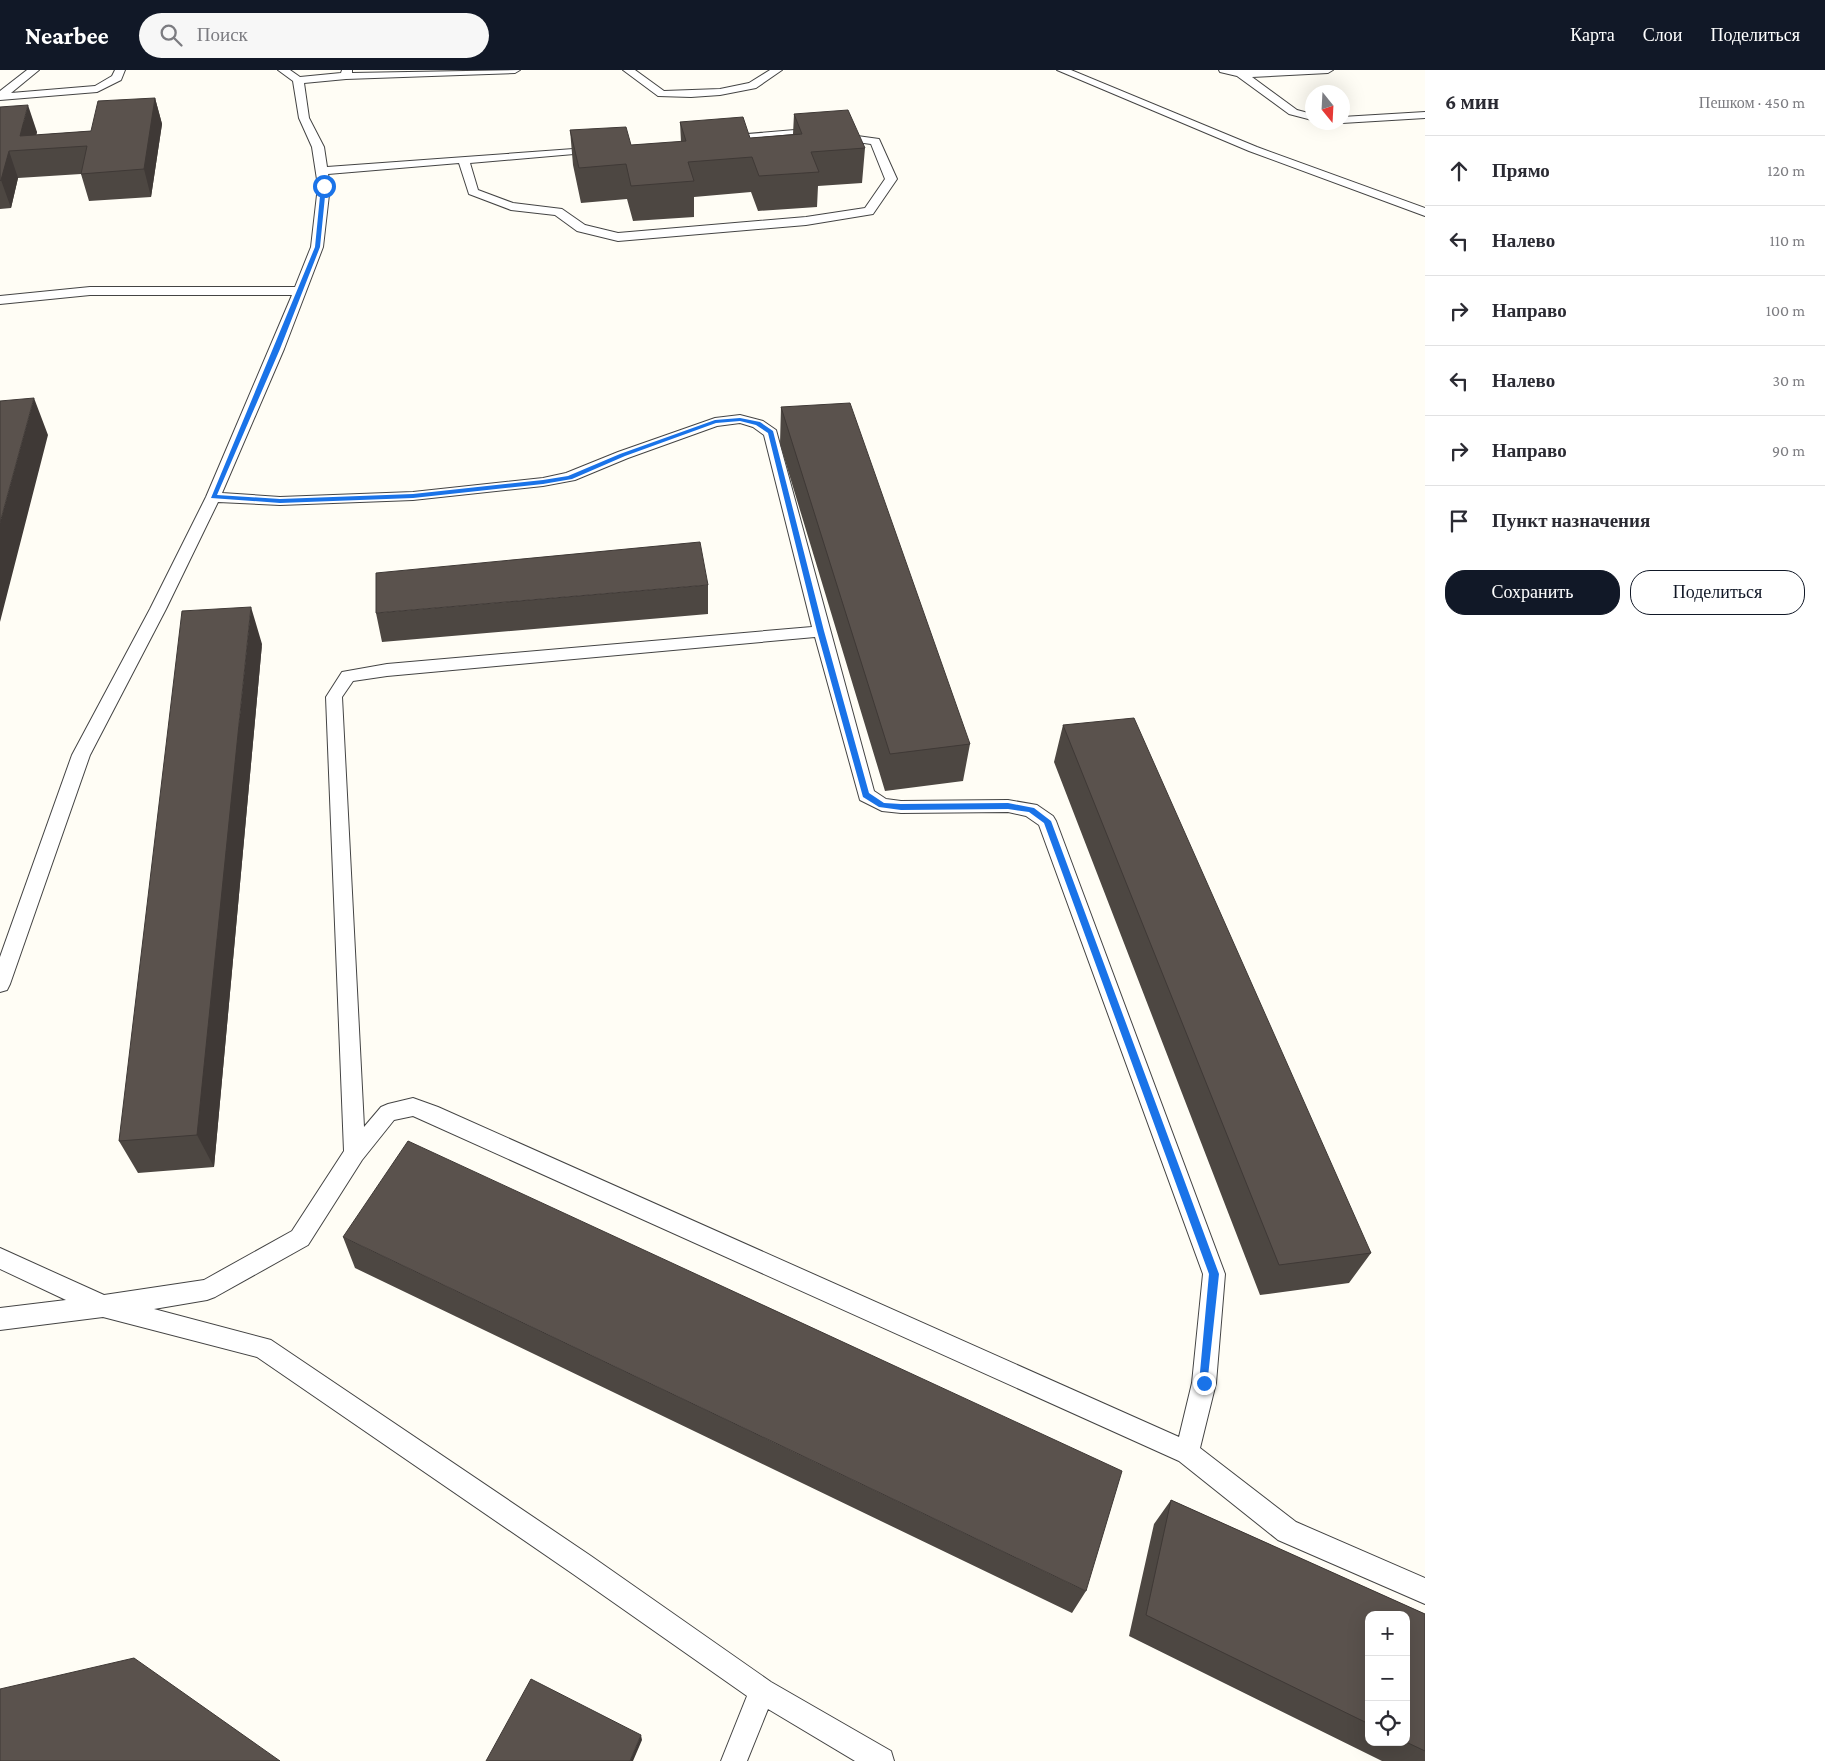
<!DOCTYPE html>
<html lang="ru">
<meta charset="utf-8">
<style>
:root{--surface:#fff;--page:#f7f7f7;--text:#2b2b33;--muted:#7c7c81;--line:#e1e1e2;--accent:#111827}
body{margin:0;font-family:"Crimson Pro",serif;background:var(--page);color:var(--text)}
.controls{position:absolute;right:15px;bottom:15px;display:grid;overflow:hidden;border-radius:10px;box-shadow:0 5px 20px #0002}
.controls button{width:45px;height:45px;display:grid;place-items:center;padding:0;border:0;border-bottom:1px solid var(--line);background:var(--surface);color:var(--text);font:25px sans-serif}
.compass{position:absolute;left:1305px;top:15px;width:45px;height:45px;border-radius:50%;background:var(--surface);box-shadow:0 5px 20px #0002;rotate:162deg}
.stop{position:absolute;width:15px;height:15px;margin:-11px;border:4px solid #1a73e8;border-radius:50%;background:#fff}
.stop.end{background:#1a73e8;border-color:#fff;box-shadow:0 1px 5px #0008}
.list{margin:0;padding:0;list-style:none}
h2{display:flex;justify-content:space-between;align-items:center;height:65px;margin:0;padding:0 20px;font-size:21px}
h2 small{font-size:16px;font-weight:400;color:var(--muted)}
.list li{display:grid;grid-template-columns:32px 1fr auto;gap:15px;align-items:center;box-sizing:border-box;height:70px;padding:0 20px;border-top:1px solid var(--line)}
.list b{display:block;font-size:19px;white-space:nowrap}
.list em{font-size:16px;font-style:normal;color:var(--muted)}
.actions{display:flex;gap:10px;padding:15px 20px}
.actions a{flex:1;padding:11px 0;border:1px solid var(--accent);border-radius:20px;text-align:center;font-size:18px;color:var(--accent)}
.actions .main{background:var(--accent);color:#fff}
.icon{flex:none;width:28px;height:28px;fill:none;stroke:currentColor;stroke-width:2;stroke-linecap:round;stroke-linejoin:round}
.map{position:relative;flex:none;width:1425px;height:1691px;overflow:hidden}
header{display:flex;align-items:center;gap:30px;box-sizing:border-box;height:70px;padding:0 25px;background:var(--accent);color:#fff}
header strong{font-size:24px}
nav{display:flex;gap:28px;margin-inline-start:auto;font-size:18px}
.search{width:350px;height:45px;background:var(--page);display:flex;align-items:center;gap:12px;box-sizing:border-box;padding:0 18px;border-radius:28px;color:var(--muted);font-size:19px}
main{display:flex}
aside{flex:1;background:var(--surface)}
.map>svg:first-child{display:block}
</style>
<header>
<strong>Nearbee</strong>
<div class="search"><svg class="icon" aria-label="search" viewBox="0 0 24 24"><circle cx="10" cy="10" r="6"/><path d="M15 15l6 6"/></svg>Поиск</div>
<nav><a>Карта</a><a>Слои</a><a>Поделиться</a></nav>
</header>
<main>
<div class="map">
<svg width="1425" height="1691" viewBox="0 0 1425 1691">
<rect width="100%" height="100%" fill="#fffdf5"/>
<g fill="none" stroke-linecap="round" stroke-linejoin="round">
<g stroke="#444" stroke-width="2">
<path id="lane" d="M27,0h12l-28,23 84,-7 17,-10 3,-6h10l-4,10 -24,12 -97,8v-9z
M278,0h12l10,7 41,-4 1,-3h10v3l168,-3 -5,3 -169,6 -42,4 5,35 15,29 3,20 274,-20 2,2 -2,2 -4,1 -127,11 8,27 35,13 49,6 23,16 33,8 188,-16 59,-9 20,-29 -14,-35 -64,-9 -83,7 -6,-3 6,-3 83,-7 72,10 18,40 -24,35 -67,11 -188,16 -41,-10 -22,-16 -44,-5 -42,-16 -10,-31 -131,11 2,12 -7,61 -39,102 -62,144 58,4 133,-5 130,-14 23,-5 52,-21 97,-34 25,-3 23,6 13,9 98,361 12,8 15,2 107,-1 29,5 16,11 3,5 169,453 -9,109 -16,65 96,74 129,56v26l-147,-64 -99,-79 -766,-345 -19,4 -32,40 -54,85 -93,52 -8,3 -53,9 117,31 320,216 180,126 120,69 3,10h-39l-87,-52 -21,52h-26l26,-65 -174,-122 -316,-217 -154,-40 -103,13v-22l66,-8 -66,-31v-21l104,47 100,-15 88,-49 52,-80 -18,-454 16,-25 45,-8 425,-37 -48,-192 -11,-8 -13,-4 -23,3 -89,32 -53,22 -32,6 -130,14 -133,5 -62,-3 -52,107 -76,146 -80,229 -3,6 -7,2v-35l72,-202 78,-146 56,-112 86,-202h-202l-90,9v-8l90,-9h205l16,-40 7,-61 -6,-39 -13,-29 -6,-37zM815,567l45,163 22,11 19,2 107,-1 18,4 13,9 164,449 -11,109 -13,54 -741,-330 -25,-9 -25,6 -7,3 -17,20 -22,-430 11,-16 34,-5z
M623,0h12l29,21 56,-2 29,-6 21,-13h12l-26,18 -36,7 -29,2 -33,-1z
M1057,0h14l186,77 168,61v8l-176,-65z
M1219,0h114l-5,3 -76,4 45,33 15,4v6l-23,-6 -52,-38 -17,-4z
M1425,42v6l-83,5 -3,-1h3v-5z"/>
</g>
<use href="#lane" fill="#fff" fill-rule="evenodd"/>
</g>
<path fill="#4d4742" fill-rule="evenodd" d="M155,28l7,26 -11,73 -62,4 -8,-27 -63,4 -7,30 -11,1v-102l37,25 -1,3 55,-4z
M794,44l71,34 -3,35 -44,3 -1,21 -59,4 -7,-19 -57,5v20l-61,4 -6,-22 -46,4 -8,-38 -3,-35 61,15 50,-3 -1,-20 70,16 43,-4z
M781,337l189,337 -7,37 -78,10 -105,-347z
M708,515v29l-326,28 -6,-29z
M262,574l-48,523 -76,6 -19,-32z
M1063,655l308,528 -22,30 -89,12 -206,-533z
M343,1167l743,354 -14,22 -717,-345z
M1171,1430l254,114v147h-43l-253,-125 25,-112zM1369,1545l37,127h-37z"/>
<path fill="#3f3936" d="M155,28l7,26 -11,73 -7,-28z
M28,35l9,27 -4,18 -13,-14z
M9,81l9,27 -7,30 -10,-28z
M34,328l14,37 -48,187v-99z
M251,537l11,37 -48,523 -17,-32z
M641,1665l1,5 -9,21h-3z"/>
<path fill="#5a524d" stroke="#3f3936" d="M155,28l-11,71 -63,5 6,-28 -78,5 -8,29 -1,1v-74l28,-2 -8,31 71,-5 7,-30z
M848,40l17,38 -54,4 8,20 -60,4 -7,-19 -64,5 6,19 -63,5 -5,-22 -47,4 -9,-38 56,-3 5,18 55,-4 -6,-19 63,-5 7,21 52,-4 -8,-20z
M34,328l-34,125v-122z
M850,333l120,341 -80,10 -109,-347z
M700,472l8,43 -332,28v-40z
M251,537l-54,528 -78,6 63,-530z
M1134,648l237,535 -92,12 -216,-540z
M408,1071l714,330 -36,120 -743,-354z
M1171,1430l254,114v137l-19,-9v-127h-37v109l-223,-109z
M134,1588l146,103h-280v-72z
M531,1609l110,56 -11,26h-144z"/>
<path fill="#1a73e8" d="M324,115l2,1 -6,61 -40,102 -63,146 63,4 133,-5 130,-14 25,-4 52,-22 95,-34 25,-2 20,4 13,9 51,200 45,162 15,10 17,1 107,-1 26,5 17,13 168,453 -12,112h-7l-1,-3 10,-109 -165,-451 -15,-11 -21,-3 -107,1 -22,-3 -16,-10 -46,-166 -49,-198 -12,-8 -16,-4 -24,2 -91,33 -53,23 -29,5 -130,14 -133,5 -69,-5 104,-251 6,-61z"/>
</svg>
<div class="controls">
<button>+</button>
<button>−</button>
<button><svg class="icon" aria-label="locate" viewBox="0 0 24 24"><circle cx="12" cy="12" r="6"/><path d="M12 2v4M12 18v4M2 12h4M18 12h4"/></svg></button>
</div>
<svg class="compass" viewBox="-18 -18 36 36"><path d="M0-13l5 13h-10z" fill="#e53935"/><path d="M0 13l5-13h-10z" fill="#7c7c81"/></svg>
<div class="stop" style="left:324px;top:116px"></div>
<div class="stop end" style="left:1204px;top:1313px"></div>
</div>
<aside>
<h2>6 мин<small>Пешком · 450 m</small></h2>
<ul class="list">
<li><svg class="icon" aria-label="ahead" viewBox="0 0 24 24"><path d="M12 20V5M6 11l6-6 6 6"/></svg><div><b>Прямо</b></div><em>120 m</em></li>
<li><svg class="icon" aria-label="left" viewBox="0 0 24 24"><path d="M17 20v-9H6M10 6l-5 5 5 5"/></svg><div><b>Налево</b></div><em>110 m</em></li>
<li><svg class="icon" aria-label="right" viewBox="0 0 24 24"><path d="M7 20v-9h11M14 6l5 5-5 5"/></svg><div><b>Направо</b></div><em>100 m</em></li>
<li><svg class="icon" aria-label="left" viewBox="0 0 24 24"><path d="M17 20v-9H6M10 6l-5 5 5 5"/></svg><div><b>Налево</b></div><em>30 m</em></li>
<li><svg class="icon" aria-label="right" viewBox="0 0 24 24"><path d="M7 20v-9h11M14 6l5 5-5 5"/></svg><div><b>Направо</b></div><em>90 m</em></li>
<li><svg class="icon" aria-label="arrive" viewBox="0 0 24 24"><path d="M6 21V4h12l-3 4 3 4H6"/></svg><div><b>Пункт назначения</b></div></li>
</ul>
<div class="actions"><a class="main">Сохранить</a><a>Поделиться</a></div>
</aside>
</main>
